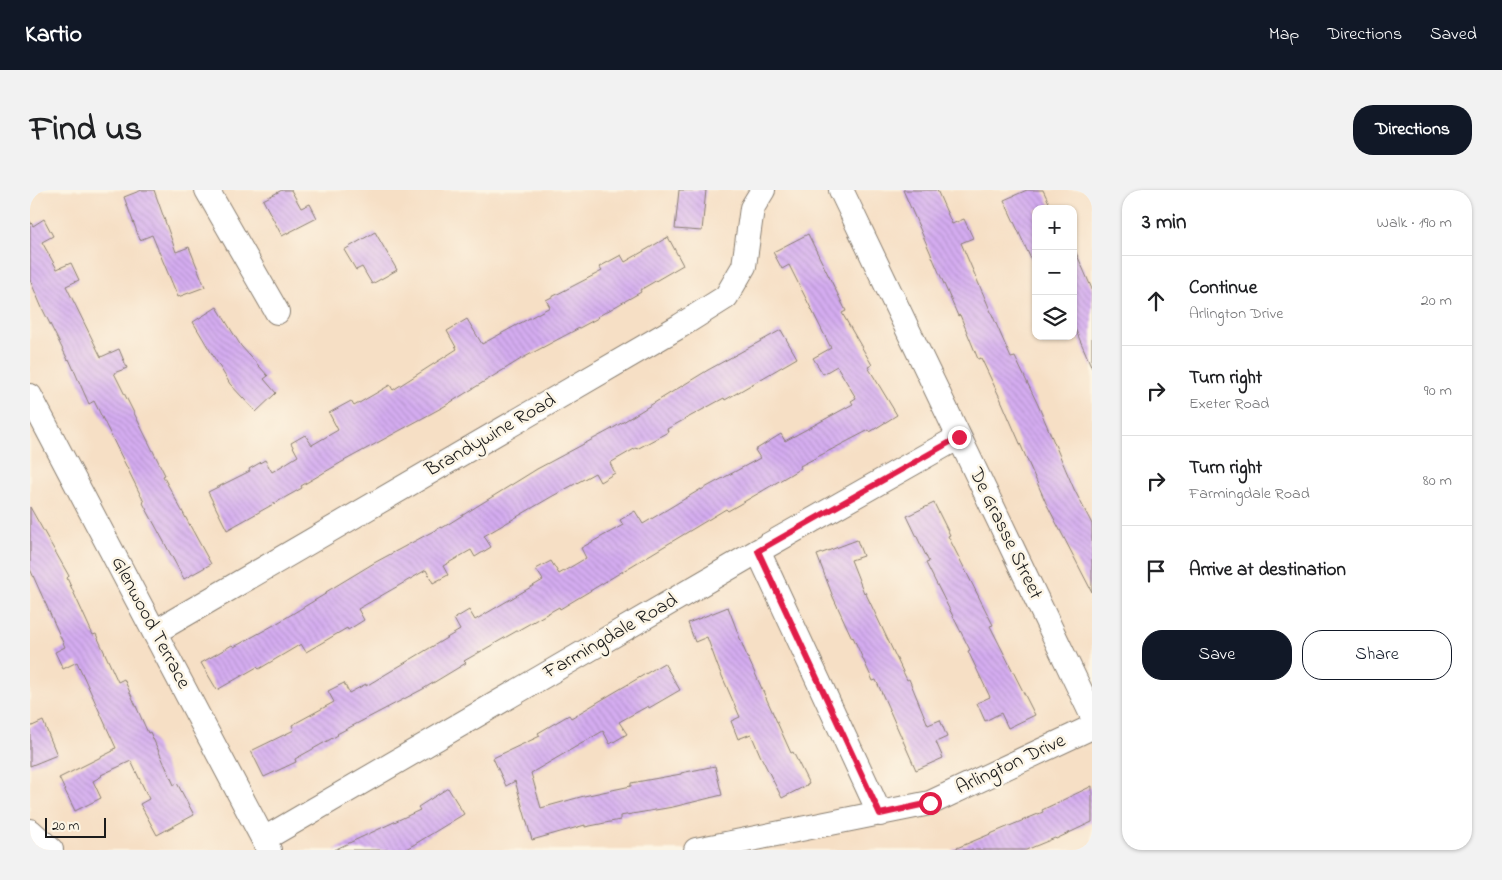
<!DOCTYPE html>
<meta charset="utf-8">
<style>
:root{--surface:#fff;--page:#f2f2f2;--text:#202124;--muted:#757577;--line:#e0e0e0;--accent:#111827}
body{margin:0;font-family:"Indie Flower",sans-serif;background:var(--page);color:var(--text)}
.controls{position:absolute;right:15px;top:15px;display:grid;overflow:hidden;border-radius:10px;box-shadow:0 1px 4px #0004}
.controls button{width:45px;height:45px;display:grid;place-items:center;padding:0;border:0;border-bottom:1px solid var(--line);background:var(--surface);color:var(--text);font:25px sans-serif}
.scale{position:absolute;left:15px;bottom:12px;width:61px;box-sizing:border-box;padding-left:5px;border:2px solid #1c1c1c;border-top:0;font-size:14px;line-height:18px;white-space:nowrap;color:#1c1c1c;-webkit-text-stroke:4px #fcf5e5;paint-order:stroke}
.stop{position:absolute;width:15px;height:15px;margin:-11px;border:4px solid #e11d48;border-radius:50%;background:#fff}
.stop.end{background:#e11d48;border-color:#fff;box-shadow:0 1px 5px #0008}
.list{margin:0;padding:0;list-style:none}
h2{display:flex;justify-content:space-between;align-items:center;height:65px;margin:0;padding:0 20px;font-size:21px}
h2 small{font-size:16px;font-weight:400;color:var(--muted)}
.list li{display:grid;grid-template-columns:32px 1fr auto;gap:15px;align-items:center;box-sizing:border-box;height:90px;padding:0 20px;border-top:1px solid var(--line)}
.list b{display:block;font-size:19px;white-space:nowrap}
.list p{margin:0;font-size:16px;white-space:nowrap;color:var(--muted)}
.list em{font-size:16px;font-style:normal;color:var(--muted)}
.actions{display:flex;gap:10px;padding:15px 20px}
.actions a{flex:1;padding:11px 0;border:1px solid var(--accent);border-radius:20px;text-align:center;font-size:18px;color:var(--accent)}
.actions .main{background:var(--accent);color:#fff}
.icon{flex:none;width:28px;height:28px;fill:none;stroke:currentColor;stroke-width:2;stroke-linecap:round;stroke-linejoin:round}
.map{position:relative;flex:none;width:1062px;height:660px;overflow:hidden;border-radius:20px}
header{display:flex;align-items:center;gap:30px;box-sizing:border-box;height:70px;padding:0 25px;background:var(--accent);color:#fff}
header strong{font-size:24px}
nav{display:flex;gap:28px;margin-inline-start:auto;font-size:18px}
.intro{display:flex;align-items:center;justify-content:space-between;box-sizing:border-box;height:120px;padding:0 30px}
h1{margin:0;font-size:35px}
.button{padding:12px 22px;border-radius:20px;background:var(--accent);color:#fff;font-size:18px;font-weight:700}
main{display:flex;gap:30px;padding:0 30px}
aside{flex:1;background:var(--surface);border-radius:20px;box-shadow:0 1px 4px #0004}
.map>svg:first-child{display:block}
</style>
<header>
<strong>Kartio</strong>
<nav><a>Map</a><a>Directions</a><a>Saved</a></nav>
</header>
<div class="intro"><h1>Find us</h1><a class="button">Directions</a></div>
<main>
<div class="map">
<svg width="1062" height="660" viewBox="0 0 1062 660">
<defs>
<pattern id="building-back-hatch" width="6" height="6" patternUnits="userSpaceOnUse" patternTransform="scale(1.25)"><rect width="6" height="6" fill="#d4acf0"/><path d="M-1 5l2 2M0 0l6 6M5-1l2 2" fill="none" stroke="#b593cd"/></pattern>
</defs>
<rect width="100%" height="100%" fill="#fcf5e5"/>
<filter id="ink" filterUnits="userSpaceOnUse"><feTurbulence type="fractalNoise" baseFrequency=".02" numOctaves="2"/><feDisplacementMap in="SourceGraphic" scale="10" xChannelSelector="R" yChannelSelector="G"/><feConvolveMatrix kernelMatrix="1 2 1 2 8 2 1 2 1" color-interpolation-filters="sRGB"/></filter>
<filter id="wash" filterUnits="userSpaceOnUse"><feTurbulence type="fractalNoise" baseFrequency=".0096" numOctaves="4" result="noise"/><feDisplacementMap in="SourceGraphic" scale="20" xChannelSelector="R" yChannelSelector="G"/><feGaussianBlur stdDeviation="1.12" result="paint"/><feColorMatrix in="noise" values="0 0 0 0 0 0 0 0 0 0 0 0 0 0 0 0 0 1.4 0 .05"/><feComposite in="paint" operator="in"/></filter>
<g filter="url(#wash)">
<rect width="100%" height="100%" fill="#f6dfc5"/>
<g id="blocks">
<path fill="url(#building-back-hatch)" d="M112,0h12l22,62 13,-5 16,40 -27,10 -26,-62 -12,5 -16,-43z
M252,0h9l10,18 9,-4 7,14 -35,18 -19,-36z
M649,0h27l-4,41 -27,-2z
M873,0h34l15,34 12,-5 9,19 -12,5 50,115 4,-1 23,48 36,84 18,35v68l-46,-89 -45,-103 -20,-42 -3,1 -18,-44 -2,1z
M997,0h16l9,19h-16v61l-32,-70z
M14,29l9,17 -11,6 15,27 14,-6 8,17 -13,6 35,71 18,-8 8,19 -13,5 51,102 -2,1 48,88 -27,15 -41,-76 1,-1 -50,-101 -5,3 -20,-45 -1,1 -26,-52 -12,-28v-59l3,5z
M345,42l22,38 -25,14 -10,-17 -6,3 -12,-20z
M778,44l38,77 -4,2 30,52 -4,2 29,48 -27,17 -1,-2 -69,36 1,2 -42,25 -31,18 -2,-2 -166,100 -1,-2 -95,54 2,2 -43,26 -86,45 1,1 -43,24 1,3 -32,15 -13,-26 43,-21 -2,-5 42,-23 -6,-11 16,-8 5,10 17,-9v2l94,-56 -6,-11 15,-9 6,10 68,-40 -7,-11 15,-8 8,13 27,-16 -5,-10 42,-23 -3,-5 15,-9 8,13 58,-35v1l59,-32 -5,-8 26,-16 4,7 68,-37 -2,-3 5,-3 -19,-32 -14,8 -10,-16 18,-10 -42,-83 -7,4 -9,-17z
M638,47l15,28 -43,25 1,2 -44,25 1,1 -77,41 -78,48 -101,55 -41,24 1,2 -75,42 -19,-38 42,-21 -1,-2 16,-9 7,12 26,-16 -7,-13 14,-8 7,10 26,-15 -9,-17 22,-12 3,5 36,-21 3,5 64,-41 -10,-18 20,-12 15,25 68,-37 -4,-7 56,-29 -3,-4 22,-12 4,7z
M1043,56l19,43v79l-19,-44z
M187,117l24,39 27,30 -4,3 12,14 -20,19 -26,-28 -37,-62z
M751,140l16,28 -72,42 -1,-2 -57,31 1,3 -31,17 -1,-1 -26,15 5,10 -15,9 -5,-9 -44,24 -67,39 7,11 -16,10 -4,-7 -28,16 5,9 -15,8 -7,-13 -68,39 6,11 -16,10 -1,-2 -41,24 -5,-8 -42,25 -2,-2 -40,23 -16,-27 31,-18 2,2 40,-22 53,-32 -1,-1 48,-29 67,-36 1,1 95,-59 73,-39 98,-60z
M904,313l16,32 -2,1 45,89 -3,1 45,89 -27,13 -7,-15 -16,8 -8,-18 13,-6 -22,-46 2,-1 -44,-87 3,-1 -22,-46z
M0,317l39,69 -2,2 26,57 3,-1 22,48 6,-3 24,54 2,-1 24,53 3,-2 17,32 -37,20 -17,-31 9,-5 -18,-38 -30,14 1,1 -9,5 8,17 -26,13 -16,-33 54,-27v-2l3,-1 -39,-86 -14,7 -8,-17 10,-5 -35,-78z
M827,350l6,16 -12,4 13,33 1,-1 42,88 2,-1 19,46 12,-5 7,17 -11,5 7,16 -27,12 -40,-90 -3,1 -20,-44 -1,1 -19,-41 -16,-42z
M698,417l16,42 47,104 2,-1 16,32 -27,14 -22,-43 -9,-21 -13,5 -7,-18 9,-4 -22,-50 -11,-30 -12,5 -7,-19z
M634,473l16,27 -31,18 -1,-2 -29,16 8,12 -17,10 -7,-13 -72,42 10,35 43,-12 47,-10v-3l50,-9v-1l34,-7 7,29 -49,12 -53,9v4l-35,7v-2l-53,15 -17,-59 -9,5 -13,-28 47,-22 -2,-3 31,-18 2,3z
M13,531l14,34 -27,11v-39z
M1062,596v36l-36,17 -1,-1 -29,12h-74l91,-38 -1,-2z
M418,598l16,26 -49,30 -11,6h-70l86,-40 -2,-3z"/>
</g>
</g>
<g filter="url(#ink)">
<use href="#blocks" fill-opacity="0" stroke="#897e70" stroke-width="1"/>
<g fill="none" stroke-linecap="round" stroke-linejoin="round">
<g stroke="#897e70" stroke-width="26">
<path id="street" d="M177,0l70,122
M811,0l251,525
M0,206l239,454
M728,361l122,263
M125,442l525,-306 46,-29 18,-31 8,-58 11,-18
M0,641l21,19
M234,649l494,-288 201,-114
M666,660l234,-47 162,-76"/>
</g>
<use href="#street" stroke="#fff" stroke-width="24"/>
</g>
</g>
<g fill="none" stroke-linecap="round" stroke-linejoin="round" filter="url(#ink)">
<path stroke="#e11d48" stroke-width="6" d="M900,613l-50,11 -122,-263 201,-114"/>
</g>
<g text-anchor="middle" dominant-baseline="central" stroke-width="5" stroke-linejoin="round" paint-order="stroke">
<g font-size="20" fill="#1c1c1c" stroke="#fcf5e5">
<text transform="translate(461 246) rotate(-30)">Brandywine Road</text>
<text transform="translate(975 344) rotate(64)">De Grasse Street</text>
<text transform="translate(120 433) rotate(62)">Glenwood Terrace</text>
<text transform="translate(581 447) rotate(-30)">Farmingdale Road</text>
<text transform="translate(981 575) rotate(-25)">Arlington Drive</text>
</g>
</g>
</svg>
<div class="controls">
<button>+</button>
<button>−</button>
<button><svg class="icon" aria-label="layers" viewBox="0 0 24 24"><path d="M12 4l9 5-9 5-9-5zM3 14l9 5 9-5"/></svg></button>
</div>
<div class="scale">20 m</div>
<div class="stop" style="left:900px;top:613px"></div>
<div class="stop end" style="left:929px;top:247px"></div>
</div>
<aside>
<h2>3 min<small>Walk · 190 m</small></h2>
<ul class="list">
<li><svg class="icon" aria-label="ahead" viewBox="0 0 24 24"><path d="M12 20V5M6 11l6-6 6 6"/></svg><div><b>Continue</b><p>Arlington Drive</p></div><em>20 m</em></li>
<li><svg class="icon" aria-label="right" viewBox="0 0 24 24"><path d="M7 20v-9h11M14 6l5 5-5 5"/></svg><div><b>Turn right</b><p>Exeter Road</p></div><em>90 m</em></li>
<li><svg class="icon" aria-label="right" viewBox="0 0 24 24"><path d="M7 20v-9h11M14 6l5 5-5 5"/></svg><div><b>Turn right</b><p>Farmingdale Road</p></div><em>80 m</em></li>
<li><svg class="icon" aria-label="arrive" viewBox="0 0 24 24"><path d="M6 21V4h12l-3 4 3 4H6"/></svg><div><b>Arrive at destination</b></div></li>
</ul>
<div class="actions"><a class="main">Save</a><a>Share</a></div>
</aside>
</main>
